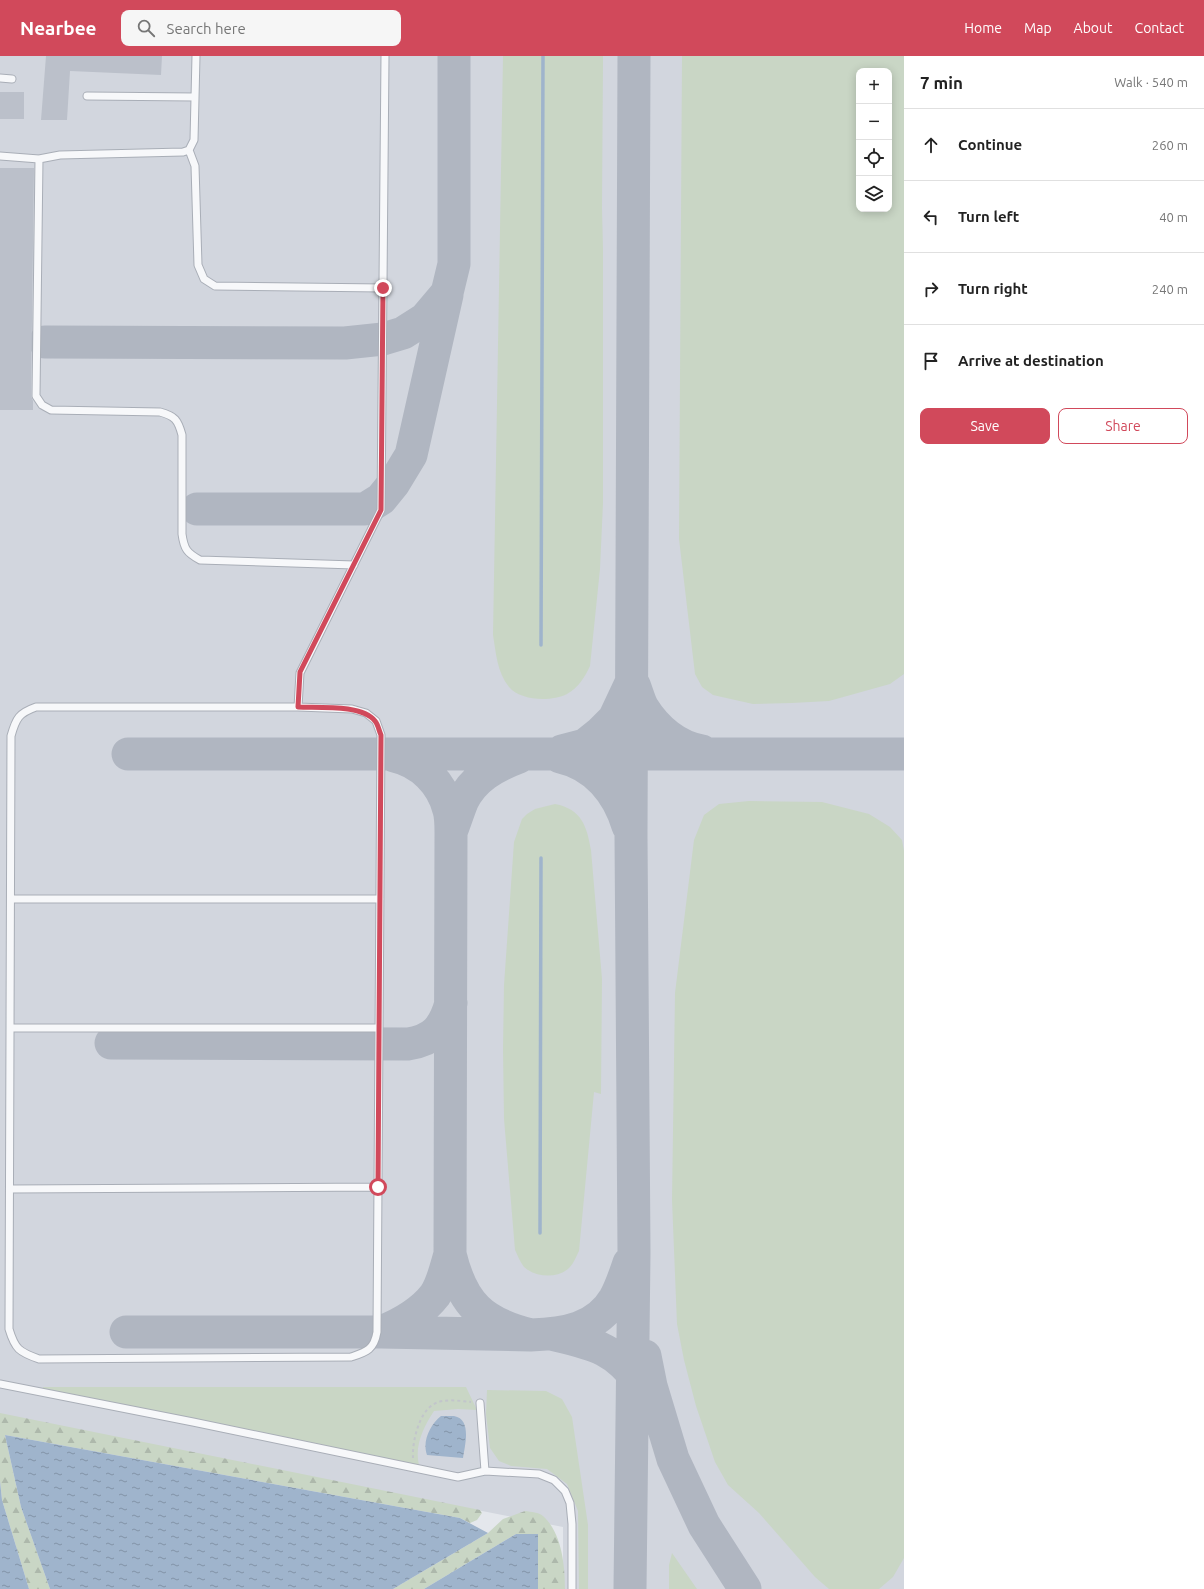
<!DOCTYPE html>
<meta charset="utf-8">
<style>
:root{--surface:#fff;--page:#f6f6f6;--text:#222;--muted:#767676;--line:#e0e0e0;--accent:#d1495b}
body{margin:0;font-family:Ubuntu,sans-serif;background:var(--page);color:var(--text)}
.controls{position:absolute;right:12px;top:12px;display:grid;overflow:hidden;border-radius:8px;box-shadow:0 2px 10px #0003}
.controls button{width:36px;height:36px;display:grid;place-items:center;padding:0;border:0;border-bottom:1px solid var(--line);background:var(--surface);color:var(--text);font:20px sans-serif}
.stop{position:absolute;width:12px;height:12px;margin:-9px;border:3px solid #d1495b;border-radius:50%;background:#fff}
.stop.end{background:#d1495b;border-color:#fff;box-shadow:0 1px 4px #0008}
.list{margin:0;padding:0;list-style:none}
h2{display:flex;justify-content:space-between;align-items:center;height:52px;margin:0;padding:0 16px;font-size:17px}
h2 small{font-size:13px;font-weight:400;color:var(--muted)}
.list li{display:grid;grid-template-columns:26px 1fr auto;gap:12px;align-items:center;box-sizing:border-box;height:72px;padding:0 16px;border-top:1px solid var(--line)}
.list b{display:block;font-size:15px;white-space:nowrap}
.list em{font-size:13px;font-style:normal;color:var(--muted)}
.actions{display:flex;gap:8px;padding:12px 16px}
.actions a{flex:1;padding:9px 0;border:1px solid var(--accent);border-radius:8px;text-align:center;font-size:14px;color:var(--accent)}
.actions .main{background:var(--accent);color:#fff}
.icon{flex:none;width:22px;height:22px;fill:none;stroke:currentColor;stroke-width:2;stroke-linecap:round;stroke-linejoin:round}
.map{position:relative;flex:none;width:904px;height:1533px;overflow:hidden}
header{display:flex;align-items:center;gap:24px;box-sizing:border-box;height:56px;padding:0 20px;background:var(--accent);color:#fff}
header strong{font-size:19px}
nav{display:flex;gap:22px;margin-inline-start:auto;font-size:14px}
.search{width:280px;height:36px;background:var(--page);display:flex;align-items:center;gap:10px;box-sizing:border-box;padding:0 14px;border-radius:8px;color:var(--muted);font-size:15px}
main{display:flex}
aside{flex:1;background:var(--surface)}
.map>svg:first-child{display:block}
</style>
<header>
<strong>Nearbee</strong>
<div class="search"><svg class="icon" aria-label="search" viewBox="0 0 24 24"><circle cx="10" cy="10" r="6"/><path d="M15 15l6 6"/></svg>Search here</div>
<nav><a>Home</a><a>Map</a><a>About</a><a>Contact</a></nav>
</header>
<main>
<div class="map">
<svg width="904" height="1533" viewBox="0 0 904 1533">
<defs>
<pattern id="forest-firs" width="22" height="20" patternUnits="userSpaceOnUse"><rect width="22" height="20" fill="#c9d6c5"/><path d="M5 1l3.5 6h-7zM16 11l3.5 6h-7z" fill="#adb8ab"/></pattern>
<pattern id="water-ripples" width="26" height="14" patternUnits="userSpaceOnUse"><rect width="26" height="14" fill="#9fb4cc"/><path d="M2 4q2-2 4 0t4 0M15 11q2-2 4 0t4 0" fill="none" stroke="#8293a7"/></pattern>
</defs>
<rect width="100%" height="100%" fill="#e4e7ec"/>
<path fill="#d2d6de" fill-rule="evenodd" d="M0,0h904v1533h-341v-62l-563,-111zM859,15h30v138h-30z"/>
<path fill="#c9d6c5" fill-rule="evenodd" d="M503,0h100v7l-1,145 1,41v254l-3,66 -10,97c-5,11 -12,22 -23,28 -16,8 -46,7 -58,-7 -12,-15 -13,-34 -16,-52z
M682,0h222v618l-14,10 -61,17 -37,2 -39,1 -40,-9 -11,-8 -7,-13 -16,-135zM859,15h30v138h-30z
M749,745l73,1 47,12 21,13 12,13 2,11v707l-11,19 -14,12h-50l-14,-12 -56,-64 -31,-28 -13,-23 -19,-56 -12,-46 -7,-36 -5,-124 3,-207 19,-153 10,-25 15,-11z
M555,748c27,5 32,23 36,46l11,129 -1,115 -7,-2 -15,159c-3,6 -6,14 -11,18 -12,10 -33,8 -44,-2 -4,-5 -6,-11 -9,-17l-11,-131 -1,-70 1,-64 10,-143 8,-23 5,-5 8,-5z
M43,1331h423l11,23 -19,-1 -24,2c-10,15 -20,35 -15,54l-376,-75z
M487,1334l59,1 16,8 10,18 16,108v64h-9l-1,-78 -11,-27 -20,-15 -36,-3 -12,-5 -9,-13 -4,-34z
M672,1497l25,36h-28v-24z"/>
<path fill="url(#forest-firs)" d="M0,1357l480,97 2,3 -5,7 -7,3 -10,-5 -455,-83 16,72 29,82h-21l-27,-89 -2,-19z
M525,1455c6,1 14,1 18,5 19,17 22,50 22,73h-27v-55h-22l-92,55h-31l95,-56 15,-14z"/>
<path fill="url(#water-ripples)" d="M441,1360c4,0 9,0 13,0 18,3 11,29 9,42l-36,-3c-5,-14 3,-30 14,-39z
M5,1379l455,83 28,15 -95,56h-343l-29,-82z
M0,1425l2,19 27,89h-29z
M516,1478h22v55h-114z"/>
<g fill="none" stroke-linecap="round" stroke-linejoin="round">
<path stroke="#9fb4cc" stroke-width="3.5" d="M541,589l2,-589
M540,1177l1,-375"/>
<path stroke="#b0b6c1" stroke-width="33" d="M45,286l300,1 38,-4 20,-6 22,-14 22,-26 7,-29v-208
M197,453h168l16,-10 13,-16 17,-28 36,-160
M634,629c3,7 5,16 9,23 13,21 34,39 59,43
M562,695l23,-6 15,-12 14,-14 16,-34
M128,698h776
M394,700c27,6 48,27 55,54 2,7 2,15 2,22l-1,422c12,50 32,69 81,81
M560,701c36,8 58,36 68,69
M451,776c4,-10 7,-20 11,-30 11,-24 33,-36 57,-45
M111,987l297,1c26,-4 36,-16 43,-41
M126,1276h255l150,3c33,-1 66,-6 84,-37 6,-11 10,-23 14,-35
M381,1276c20,-8 41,-20 54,-37 8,-12 11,-28 15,-41
M551,1278c42,10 63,13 90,50
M645,1300l6,30 22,73 31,66 41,64
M630,1533l4,-337 -3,-416 3,-780"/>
</g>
<path fill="#bbc0ca" d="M46,0h116l-1,19 -91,-4 -3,49h-26z
M0,36h24v27h-24z
M0,112h34l-3,228 2,5v9h-33z"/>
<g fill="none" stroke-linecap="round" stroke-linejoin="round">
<g stroke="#a9aeb7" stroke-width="9">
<path id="lane" d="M0,22l12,1
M87,40l108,1
M189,94l6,16 3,99 6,14 11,7 168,2
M0,100l39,3 21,-4 123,-3 6,-2 5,-10 2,-84
M39,103l-3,237 6,9 9,5 109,2c15,4 18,8 22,23v99c2,15 5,19 18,26l154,5
M36,651h262l54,2 14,4 10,8 5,14 -4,597c-3,18 -11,20 -26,25l-312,2c-20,-7 -24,-10 -30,-30l2,-593c5,-18 8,-23 25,-29z
M298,651l2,-34 81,-163 4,-454
M11,843h369
M10,972h369
M10,1133l368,-2
M0,1328l193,38 265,55 27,-6 54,3 15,6 11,11 5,12 2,21v65
M480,1347l5,68"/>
</g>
<path stroke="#c2c5cb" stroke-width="2" stroke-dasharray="3 3" stroke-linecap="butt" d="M413,1402c-1,-16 6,-46 21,-54 10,-6 26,-3 37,-2"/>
<use href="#lane" stroke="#f7f8fa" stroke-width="7"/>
</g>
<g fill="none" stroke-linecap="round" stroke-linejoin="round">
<path stroke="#d1495b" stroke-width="5" d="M378,1131l3,-452c-2,-4 -3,-11 -6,-14 -13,-17 -57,-13 -77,-14l2,-35 81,-162 2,-222"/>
</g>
</svg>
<div class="controls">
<button>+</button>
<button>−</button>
<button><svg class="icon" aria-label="locate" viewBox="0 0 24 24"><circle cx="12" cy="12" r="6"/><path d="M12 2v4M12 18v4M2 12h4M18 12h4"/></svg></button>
<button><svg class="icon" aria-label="layers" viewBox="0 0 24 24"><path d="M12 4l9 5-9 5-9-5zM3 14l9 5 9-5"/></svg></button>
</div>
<div class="stop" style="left:378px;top:1131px"></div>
<div class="stop end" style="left:383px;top:232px"></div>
</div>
<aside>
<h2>7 min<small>Walk · 540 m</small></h2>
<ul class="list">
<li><svg class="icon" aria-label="ahead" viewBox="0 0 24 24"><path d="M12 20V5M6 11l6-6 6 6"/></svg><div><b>Continue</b></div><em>260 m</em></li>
<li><svg class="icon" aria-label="left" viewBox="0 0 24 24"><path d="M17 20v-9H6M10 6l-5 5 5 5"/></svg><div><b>Turn left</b></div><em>40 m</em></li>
<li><svg class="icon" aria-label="right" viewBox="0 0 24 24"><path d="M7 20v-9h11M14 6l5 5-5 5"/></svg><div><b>Turn right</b></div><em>240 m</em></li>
<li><svg class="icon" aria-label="arrive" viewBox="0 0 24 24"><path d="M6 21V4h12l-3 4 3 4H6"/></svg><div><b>Arrive at destination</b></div></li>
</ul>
<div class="actions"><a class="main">Save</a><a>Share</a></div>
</aside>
</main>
